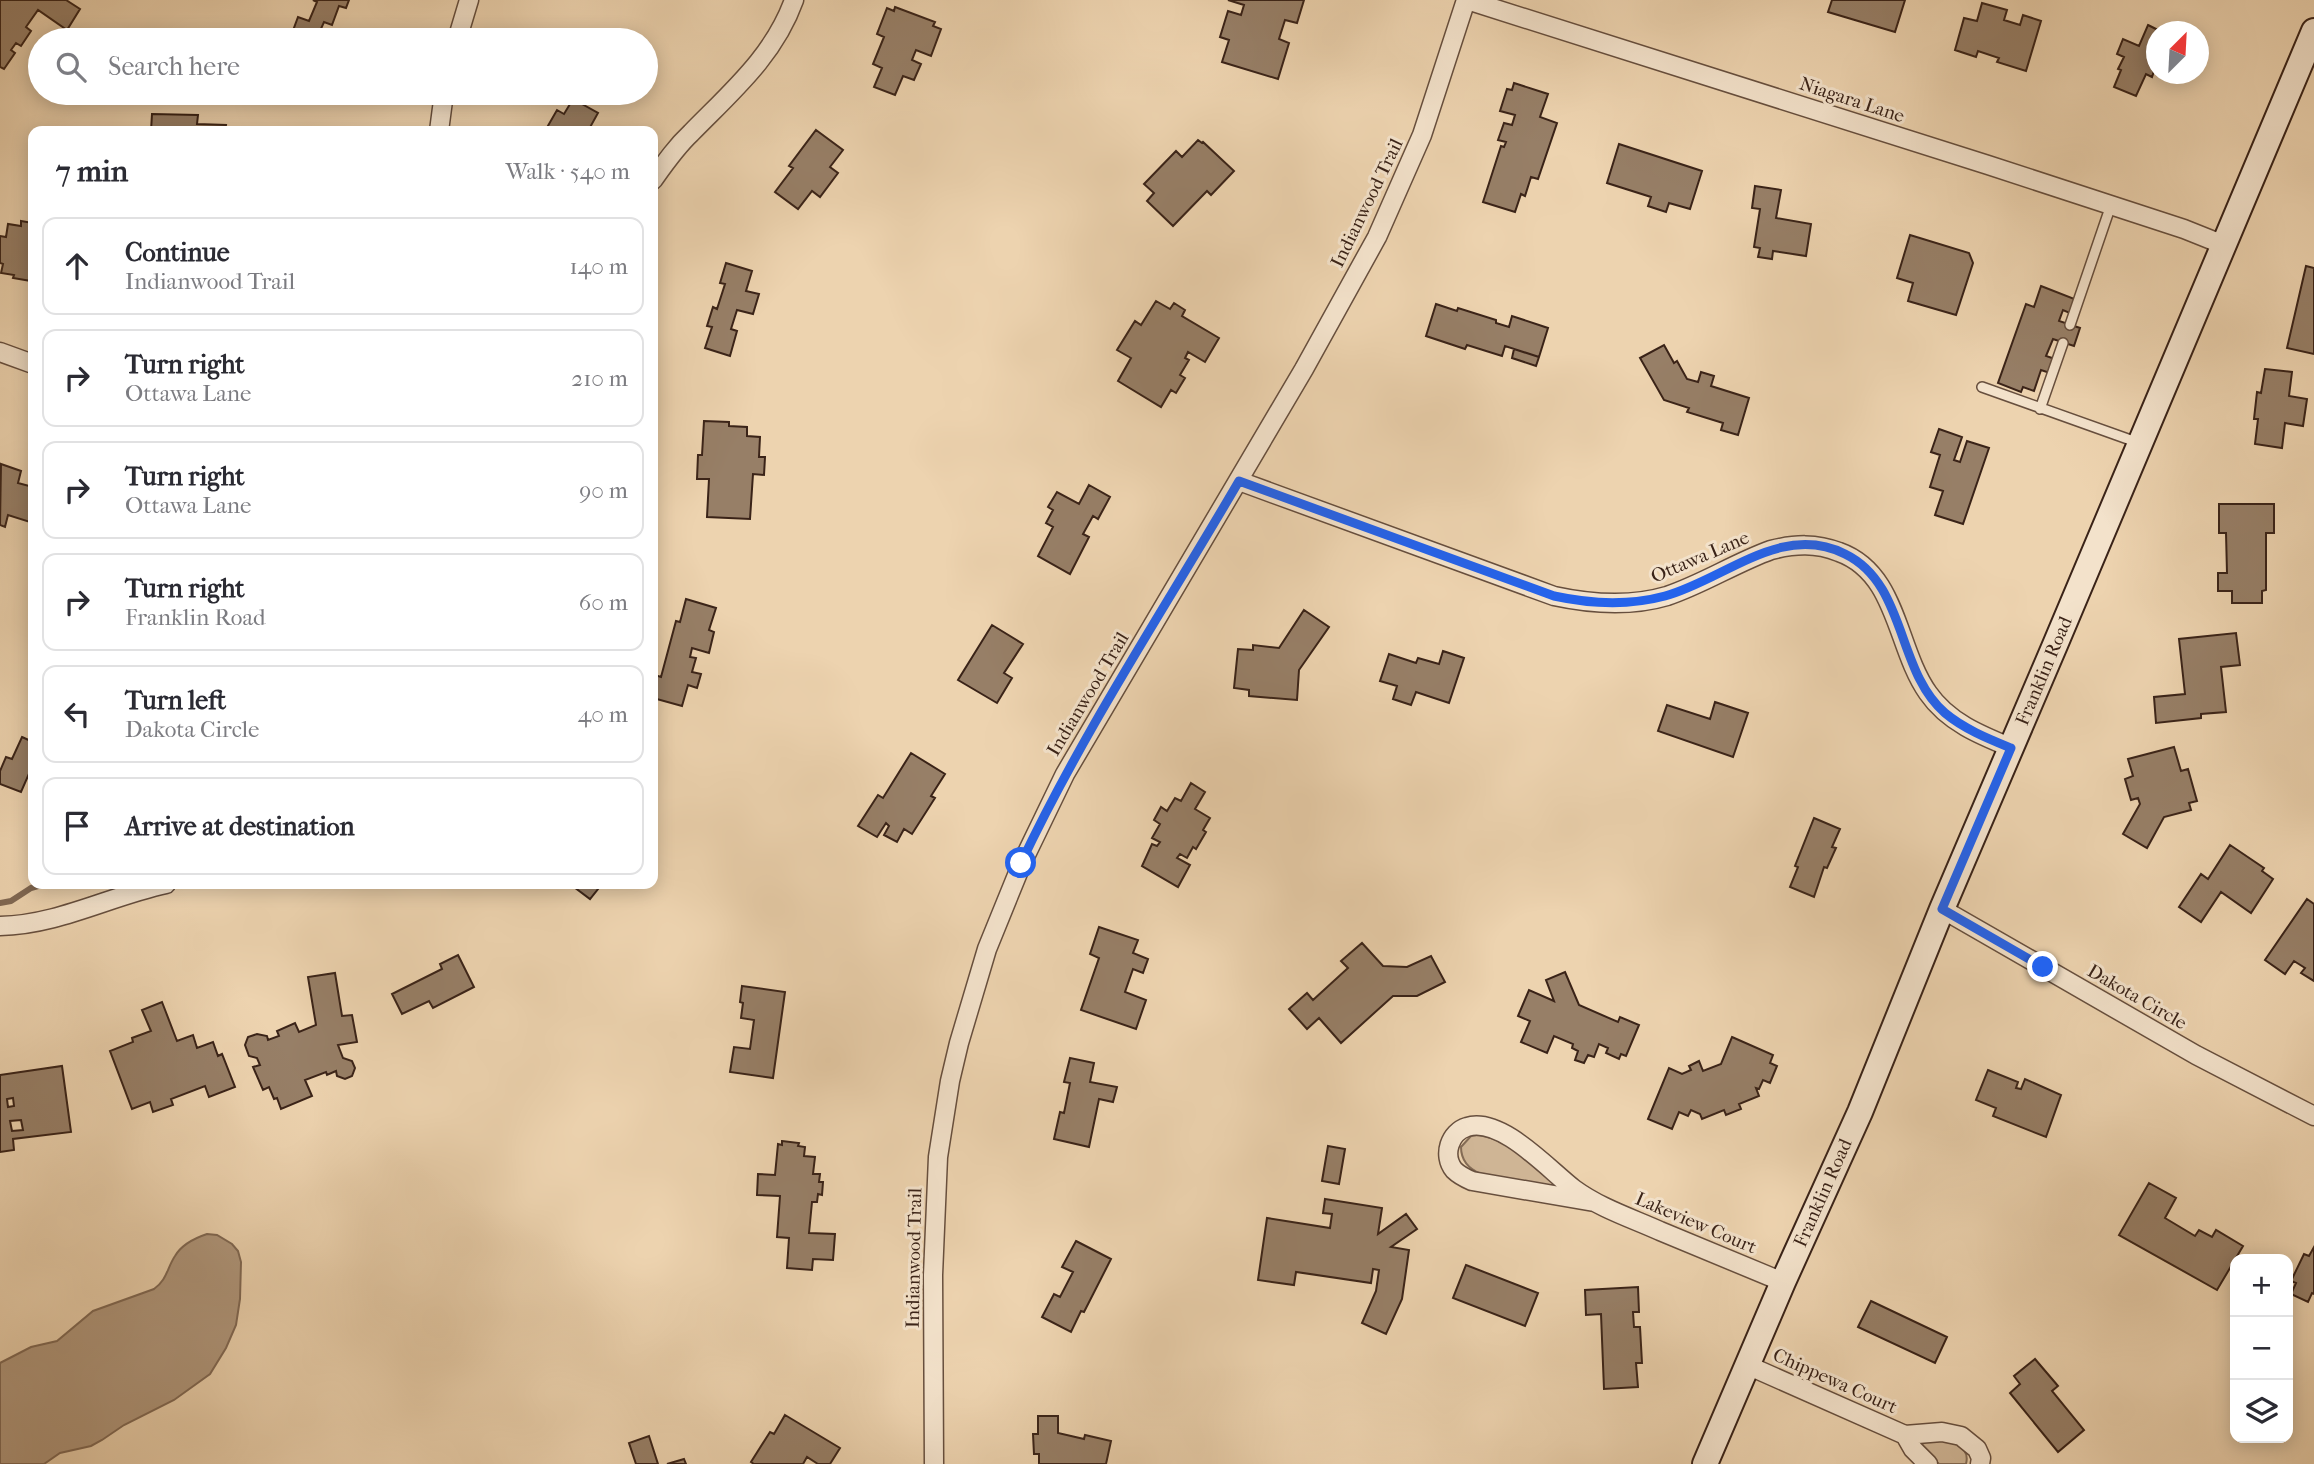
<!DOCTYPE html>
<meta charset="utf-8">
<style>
:root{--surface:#fff;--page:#f7f7f7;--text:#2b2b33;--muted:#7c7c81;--line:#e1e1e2}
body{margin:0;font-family:"IM FELL French Canon",serif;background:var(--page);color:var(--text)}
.controls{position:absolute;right:21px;bottom:21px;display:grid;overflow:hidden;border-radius:14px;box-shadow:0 4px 18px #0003}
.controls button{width:63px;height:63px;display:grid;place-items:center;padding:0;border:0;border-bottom:2px solid var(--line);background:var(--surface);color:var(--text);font:35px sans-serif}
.compass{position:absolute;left:2146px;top:21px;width:63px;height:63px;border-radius:50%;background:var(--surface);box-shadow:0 4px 18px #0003;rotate:24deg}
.stop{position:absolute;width:21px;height:21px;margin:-16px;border:5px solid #2563eb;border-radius:50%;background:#fff}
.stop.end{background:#2563eb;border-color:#fff;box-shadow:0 2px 7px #0008}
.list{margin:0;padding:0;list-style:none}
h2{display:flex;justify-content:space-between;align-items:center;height:91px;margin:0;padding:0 28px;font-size:30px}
h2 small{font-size:23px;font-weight:400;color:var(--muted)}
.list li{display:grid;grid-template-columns:46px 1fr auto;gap:21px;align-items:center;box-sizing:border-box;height:98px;margin:0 14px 14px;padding:0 14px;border:2px solid var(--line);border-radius:14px}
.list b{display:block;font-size:26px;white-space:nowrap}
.list p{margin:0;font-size:23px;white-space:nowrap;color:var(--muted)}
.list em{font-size:23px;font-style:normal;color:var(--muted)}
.icon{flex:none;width:38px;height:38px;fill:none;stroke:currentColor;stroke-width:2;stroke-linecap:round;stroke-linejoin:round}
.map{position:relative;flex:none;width:2314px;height:1464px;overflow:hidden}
.search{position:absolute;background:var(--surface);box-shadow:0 4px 18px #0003;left:28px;top:28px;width:630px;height:77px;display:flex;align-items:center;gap:18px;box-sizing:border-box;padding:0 24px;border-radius:38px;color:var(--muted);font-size:26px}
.panel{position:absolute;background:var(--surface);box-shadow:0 4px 18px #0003;left:28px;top:126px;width:630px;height:763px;border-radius:14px}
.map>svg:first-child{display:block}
</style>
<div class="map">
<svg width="2314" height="1464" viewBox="0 0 2314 1464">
<rect width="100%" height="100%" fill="#edd3af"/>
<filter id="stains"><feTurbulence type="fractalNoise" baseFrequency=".00286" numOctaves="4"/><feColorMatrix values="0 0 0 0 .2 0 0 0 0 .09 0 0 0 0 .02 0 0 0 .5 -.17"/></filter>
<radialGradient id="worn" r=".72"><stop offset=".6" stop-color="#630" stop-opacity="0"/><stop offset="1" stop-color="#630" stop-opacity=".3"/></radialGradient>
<path fill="#cfb595" stroke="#846c56" stroke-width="2" d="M1478,1135c30,4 57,30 80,48v5l-77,-14c-12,-5 -20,-13 -20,-27l10,-11z
M1934,1440c15,1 37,4 32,24h-27l-18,-18 3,-4z"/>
<path fill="#b0977c" stroke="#816954" stroke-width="2" d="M207,1234l10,1 15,9 6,7 3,11 -1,37 -4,26 -10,23 -16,26 -36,26 -50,25 -22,15 -11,6 -31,7 -16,11h-44v-101l31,-16 26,-6 36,-30 61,-22c13,-9 13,-21 21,-33 7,-12 20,-18 32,-22z"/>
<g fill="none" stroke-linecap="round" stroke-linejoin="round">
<path stroke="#816954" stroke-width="6" d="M0,903l11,-2 20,-13 14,-4"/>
</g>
<path fill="#977f67" stroke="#3a2318" stroke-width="2" fill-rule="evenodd" d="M0,0h66l14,9 -13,21 -29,-20 -12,17 5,4 -10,15 -5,-3 -5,7 4,3 -11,16 -4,-2z
M313,0h36l-3,8 -7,-2 -7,19 -8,-3 -8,18h-15l-10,-4 7,-19 11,4 8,-19z
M1228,0h76l-7,23 -12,-3 -6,19 10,4 -11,36 -56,-17 7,-22 -9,-3 8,-26 13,4 3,-10z
M1832,0h73l-10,32 -67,-20z
M1982,3l25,7 -3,10 16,5 3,-10 18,6 -15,50 -29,-9 2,-4 -21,-7 -2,6 -21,-7 9,-32 13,3z
M895,7l40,15 -2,4 8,3 -10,27 -15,-6 -4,10 9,4 -7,16 -11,-4 -8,19 -21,-8 8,-19 -9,-4 11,-27 -7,-3 10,-26 7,3z
M2148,25l14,7h-6v17l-4,11 4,2v3l-4,12 -6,-3 -10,22 -22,-9 7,-17 -3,-1 6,-12 -7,-3 6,-15 16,7z
M1514,83l34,11 -8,23 17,6 -19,56 -7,-2 -6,19 -4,-2 -6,18 -32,-10 18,-56 3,1 2,-5 -8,-2 6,-17 8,2 3,-10 -15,-4 7,-22 5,1z
M573,99l25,14 -10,18h-43l12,-21 7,4z
M152,114l46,1 -1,9 29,1 -1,6h-74z
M816,130l27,20 -13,17 8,6 -18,24 -8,-6 -14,18 -23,-17 18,-24 -4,-2z
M1198,140l4,3 1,-1 31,29 -23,24 -4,-4 -34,35 -26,-25 7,-8 -10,-9 32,-33 6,6z
M1619,144l83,27 -12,38 -21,-6 -3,9 -18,-6 3,-9 -44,-14z
M1755,186l26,4 -5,28 35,6 -5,32 -33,-5 -1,8 -14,-2 2,-9 -6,-1 6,-38 -8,-1z
M21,221l12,2v55h-2v3l-18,-3 1,-3 -13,-2 2,-9 -3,-1v-27l6,1 2,-13 13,2z
M1910,235l59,18 4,10 -17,52 -48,-14 5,-18 -16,-5z
M726,263l26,8 -6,20 13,3 -6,20 -16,-4 -6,19 6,2 -7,25 -25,-8 7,-21 -5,-1 6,-19 4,2 8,-25 -5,-1z
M2306,266l8,2v86l-27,-6z
M2041,286l36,14 -5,14 -9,-4 -4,11 21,7 -6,18 -21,-7 -7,17 9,3 -5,14 -9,-3 -7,21 -11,-4 -2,5 -23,-9 28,-79 8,3z
M1156,301l14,8 4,-6 11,7 -3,6 37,22 -14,24 -17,-10 -3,6 4,2 -9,15 5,3 -9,15 -5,-3 -10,17 -43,-26 13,-23 -14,-8 18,-29 6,4z
M1436,304l21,7 1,-3 38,12v3l13,4 3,-11 36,12 -9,29 -34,-11 -3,10 -35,-11 -2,4 -39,-13z
M1664,345l10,18 3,-2 10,18 11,3 3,-10 13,4 -3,10 38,12 -11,37 -17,-5 2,-7 -36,-11 2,-4 -25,-8 -24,-42z
M1514,349l25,8 -3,9 -24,-8z
M2265,369l27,3 -3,24 18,3 -4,27 -18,-3 -3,25 -27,-4 3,-25h-4l3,-27 4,1z
M704,421l25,1v4l18,1v9l13,1 -1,20h6l-1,18 -11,-1 -3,45 -43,-2 2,-38h-12l1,-24h4z
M1939,429l23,8 -8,23 6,2 7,-21 22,7 -26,76 -28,-9 8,-24 -13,-4 10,-32 -9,-3z
M1,464l20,7 -3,12 15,4v36l-25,-8 -3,12 -5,-2z
M1089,485l21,12 -12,22 -5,-3 -10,18 6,3 -19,37 -32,-18 15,-29 -7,-4 7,-13 -5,-3 9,-15 22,12z
M2219,504h55v29h-8v57l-4,1v12h-30v-12h-14v-18h9l-1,-40h-7z
M686,599l30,9 -7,22 5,2 -5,21 -17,-5 -2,9 6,1 -4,14 9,2 -4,14 -9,-3 -6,21 -29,-8v-15l2,-8 6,2 15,-56 4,1z
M1304,610l25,17 -30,43 -2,30 -48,-4v-6l-15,-2 4,-39 15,1v-5l26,3z
M992,625l31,19 -19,29 8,5 -15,25 -39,-23z
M2236,633l4,32 -19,2 5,45 -25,2v4l-45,5 -2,-26 31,-3 -6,-55z
M1443,651l21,7 -15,45 -33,-11 -5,13 -18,-6 4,-13 -17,-5 9,-27 27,9 2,-5 21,6z
M1715,702l33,11 -15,44 -75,-26 9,-26 43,14z
M22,737l11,5v28l-2,-1 -10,23 -21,-8v-13l6,-14 6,2z
M2174,747l7,24 7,-2 9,32 -8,2 2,7 -27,7 -17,31 -24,-14 17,-30 -2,-6 -7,2 -6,-21 8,-3 -5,-17z
M911,753l34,21 -14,22 4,2 -23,36 -8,-5 -7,13 -13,-7 5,-9 -3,-3 -9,14 -19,-11 20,-31 5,3z
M1191,783l14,9 -10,17 15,9 -7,12 3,2 -10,17 -3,-2 -6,11 -7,-4 -3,4 13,7 -12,22 -36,-21 10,-22 5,2 3,-4 -8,-4 8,-14 -6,-4 7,-13 6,4 8,-13 6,3z
M1814,818l26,11 -8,18 4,1 -9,20 -3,-1 -10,30 -24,-10 8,-20 -3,-1z
M2230,845l34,23 -2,3 11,8 -22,34 -30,-21 -20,30 -22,-15 22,-33 7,5z
M570,884h32l-12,15z
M2307,899l7,5v77l-13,-8 4,-5 -11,-7 -9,13 -20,-14z
M1099,927l39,13 -5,13 15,6 -5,14 -10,-4 -8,23 21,8 -10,29 -55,-19 18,-52 -9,-4z
M1362,943l21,23 24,1 24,-11 14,26 -28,14h-24l-52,47 -22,-25 -12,11 -18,-20 18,-16 6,7 35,-32 -7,-7z
M458,955l16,32 -41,21 -4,-7 -27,13 -10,-20 50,-25 -2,-5z
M1565,972l14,33 39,17 2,-5 19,8 -13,31 -5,-2 -2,5 -13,-6 2,-5 -9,-4 -5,13 -6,-2 -4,8 -9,-3 3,-9 -6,-3 1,-4 -19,-8 -7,17 -26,-11 9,-21 -12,-5 11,-26 25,11 -8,-21z
M335,973l7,43 10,-1 5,27 -19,3 5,13 9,3 3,7 -3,8 -7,3 -8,-3 -1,-5 -9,4 -1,-3 -21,8 7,16 -31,13 -4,-11 -3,1 -5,-12 -6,3 -10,-23 7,-2 -3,-7 -8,-2 -4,-11 3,-8 9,-3 10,2 1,4 11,-4 -2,-5 18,-8 4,9 17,-7 -8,-48z
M742,986l43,6 -12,86 -43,-6 4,-25 16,2 4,-29 -13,-2 2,-15 -3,-1z
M162,1002l15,39 16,-6 4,13 16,-6 5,14 4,-2 13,33 -26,10 -4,-11 -34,13 2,6 -20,7 -3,-10 -18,7 -22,-58 23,-9 -1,-4 19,-7 -9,-21z
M1732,1037l41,18 -3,8 7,3 -7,17 -7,-3 -4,9 -3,-1 3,8 -20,8 2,5 -15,6 -2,-5 -22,9 -2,-5 -9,-4 -3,6 -9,-4 -7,17 -24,-10 21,-51 13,6 9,-4 -2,-4 10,-5 4,10 18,-7z
M1070,1058l24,5 -4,19 27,5 -4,15 -14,-3 -10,48 -35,-8 6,-27 4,1 6,-30 -6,-1z
M62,1066l9,66 -58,7 1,11 -14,2v-77zM13,1098l1,8 -6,1 -1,-8zM21,1120l2,10 -11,1 -2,-10z
M1988,1070l30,12 -2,6 5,1 4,-10 36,16 -15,42 -53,-21 3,-8 -20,-8z
M782,1141l17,2 -1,3 7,1 -1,9 11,1 -2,17h7l-1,8h4l-1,13 -4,-1 -1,8h-5l-3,31 26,1 -2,26 -20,-1 -1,11 -25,-2 2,-30 -12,-1 3,-41 -23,-1 1,-21 17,1 3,-31 4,1z
M1328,1146l17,3 -6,35 -17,-3z
M2149,1183l27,15 -11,20 30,18 4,-6 13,7 4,-7 27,16 -26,44 -98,-55z
M1325,1199l57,9 -4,26 28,-20 11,15 -26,18 18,3 -7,49 -16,35 -24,-11 14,-32 3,-21 -6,-1 -2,14 -75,-11 -2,13 -36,-5 9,-62 63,10 2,-14 -9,-1z
M1076,1241l35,18 -27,53 -3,-1 -10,21 -29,-15 12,-23 6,3 13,-25 -11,-5z
M2314,1247v47l-2,-1 -4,9 -17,-8 5,-11 -5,-2 13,-27 5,2z
M1466,1265l72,28 -13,33 -72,-28z
M1638,1287l1,25h-6l1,15h6l2,36h-6l2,24 -34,2 -3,-75 -15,1 -1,-25z
M1871,1301l76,36 -12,26 -77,-36z
M2035,1359l23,27 -6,5 32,39 -26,22 -48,-59 10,-9 -6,-8z
M785,1415l55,33 -10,16h-12l-11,-7 -4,7h-49l-3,-2 19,-30 4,2z
M1038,1416h20v17l26,6 1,-4 26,6 -5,23h-67v-10h-5l-1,-20h5z
M649,1436l9,28h-22l-7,-21z
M684,1459l2,5h-19z"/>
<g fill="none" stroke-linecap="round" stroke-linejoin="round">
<g stroke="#674f3e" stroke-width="12">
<path id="lane" d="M2070,325l41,-120
M1982,387l157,56
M2040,409l23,-66"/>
</g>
<g stroke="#674f3e" stroke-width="21">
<path id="street" d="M1467,0l521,165 196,64 40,16
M457,40l12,-40
M439,131l5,-38
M653,180c12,-17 23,-33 38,-47 40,-41 83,-77 103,-133
M0,352l33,12
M1239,481l315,115c37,8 76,11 113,0 36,-12 68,-33 104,-46 24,-6 45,-7 68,2 59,21 57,96 89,141 20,29 52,42 84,55
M1942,909l254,146 118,61
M0,926c58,-1 110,-30 166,-42
M1594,1202l-122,-21c-7,-3 -13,-6 -18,-11 -12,-15 -4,-38 13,-43 34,-11 82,43 107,62 26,19 57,29 86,42 41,17 82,34 123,51
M1747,1365l158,70 37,-3 19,4 16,13 4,9 -1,6
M1905,1435l8,14 15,15
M934,1464l-1,-189 5,-118 12,-76 9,-38 28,-94 35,-86 43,-89 239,-405 73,-132 45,-102 44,-135"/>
</g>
<g stroke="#3a2318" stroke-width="28">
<path id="secondary" d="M1705,1464l78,-182 77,-170 82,-203 113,-264 259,-614"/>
</g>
<use href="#lane" stroke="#f3e2cb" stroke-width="9"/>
<use href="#street" stroke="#f3e2cb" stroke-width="18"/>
<use href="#secondary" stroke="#f3e2cb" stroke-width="24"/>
</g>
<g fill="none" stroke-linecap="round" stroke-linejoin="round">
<path stroke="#2563eb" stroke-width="9" d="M1021,863c63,-133 144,-255 218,-382l315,115c37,8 74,10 111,0 59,-16 116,-74 180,-42 62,30 51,117 100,159 19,16 44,26 66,35l-69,161 101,58"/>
</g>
<g text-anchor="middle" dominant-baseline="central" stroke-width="6" stroke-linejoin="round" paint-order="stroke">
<g font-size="19" fill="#3a2318" stroke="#f3e2cb">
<text transform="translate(1852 100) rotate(18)">Niagara Lane</text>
<text transform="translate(1367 203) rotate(-64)">Indianwood Trail</text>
<text transform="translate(1700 557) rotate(-23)">Ottawa Lane</text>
<text transform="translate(2044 671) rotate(-67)">Franklin Road</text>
<text transform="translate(1088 694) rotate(-59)">Indianwood Trail</text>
<text transform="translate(2137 997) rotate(30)">Dakota Circle</text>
<text transform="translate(1823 1193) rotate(-66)">Franklin Road</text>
<text transform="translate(1696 1223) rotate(23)">Lakeview Court</text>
<text transform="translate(914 1258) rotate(-89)">Indianwood Trail</text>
<text transform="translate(1835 1381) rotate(24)">Chippewa Court</text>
</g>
</g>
<rect width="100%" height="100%" filter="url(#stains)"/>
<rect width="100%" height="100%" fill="url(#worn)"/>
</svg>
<div class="controls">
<button>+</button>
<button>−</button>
<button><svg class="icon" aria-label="layers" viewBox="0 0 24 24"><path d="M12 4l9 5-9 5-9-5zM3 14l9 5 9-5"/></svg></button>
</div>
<svg class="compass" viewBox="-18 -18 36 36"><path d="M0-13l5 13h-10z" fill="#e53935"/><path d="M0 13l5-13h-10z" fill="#7c7c81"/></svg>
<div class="stop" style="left:1021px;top:863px"></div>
<div class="stop end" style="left:2043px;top:967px"></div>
<div class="search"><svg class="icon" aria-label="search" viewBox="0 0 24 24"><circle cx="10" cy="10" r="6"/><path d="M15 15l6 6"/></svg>Search here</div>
<section class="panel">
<h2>7 min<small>Walk · 540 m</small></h2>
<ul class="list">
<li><svg class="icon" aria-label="ahead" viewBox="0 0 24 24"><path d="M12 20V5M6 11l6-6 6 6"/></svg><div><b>Continue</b><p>Indianwood Trail</p></div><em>140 m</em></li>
<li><svg class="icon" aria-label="right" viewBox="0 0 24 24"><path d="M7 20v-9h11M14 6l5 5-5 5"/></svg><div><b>Turn right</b><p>Ottawa Lane</p></div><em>210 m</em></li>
<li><svg class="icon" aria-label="right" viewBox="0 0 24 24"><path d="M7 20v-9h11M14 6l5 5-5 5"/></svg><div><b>Turn right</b><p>Ottawa Lane</p></div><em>90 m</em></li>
<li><svg class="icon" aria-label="right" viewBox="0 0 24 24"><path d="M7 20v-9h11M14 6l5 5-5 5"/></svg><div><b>Turn right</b><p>Franklin Road</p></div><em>60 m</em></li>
<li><svg class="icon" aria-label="left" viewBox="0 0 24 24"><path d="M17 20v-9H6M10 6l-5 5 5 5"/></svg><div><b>Turn left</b><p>Dakota Circle</p></div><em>40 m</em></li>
<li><svg class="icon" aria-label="arrive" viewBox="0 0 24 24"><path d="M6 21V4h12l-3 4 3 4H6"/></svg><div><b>Arrive at destination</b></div></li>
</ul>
</section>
</div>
